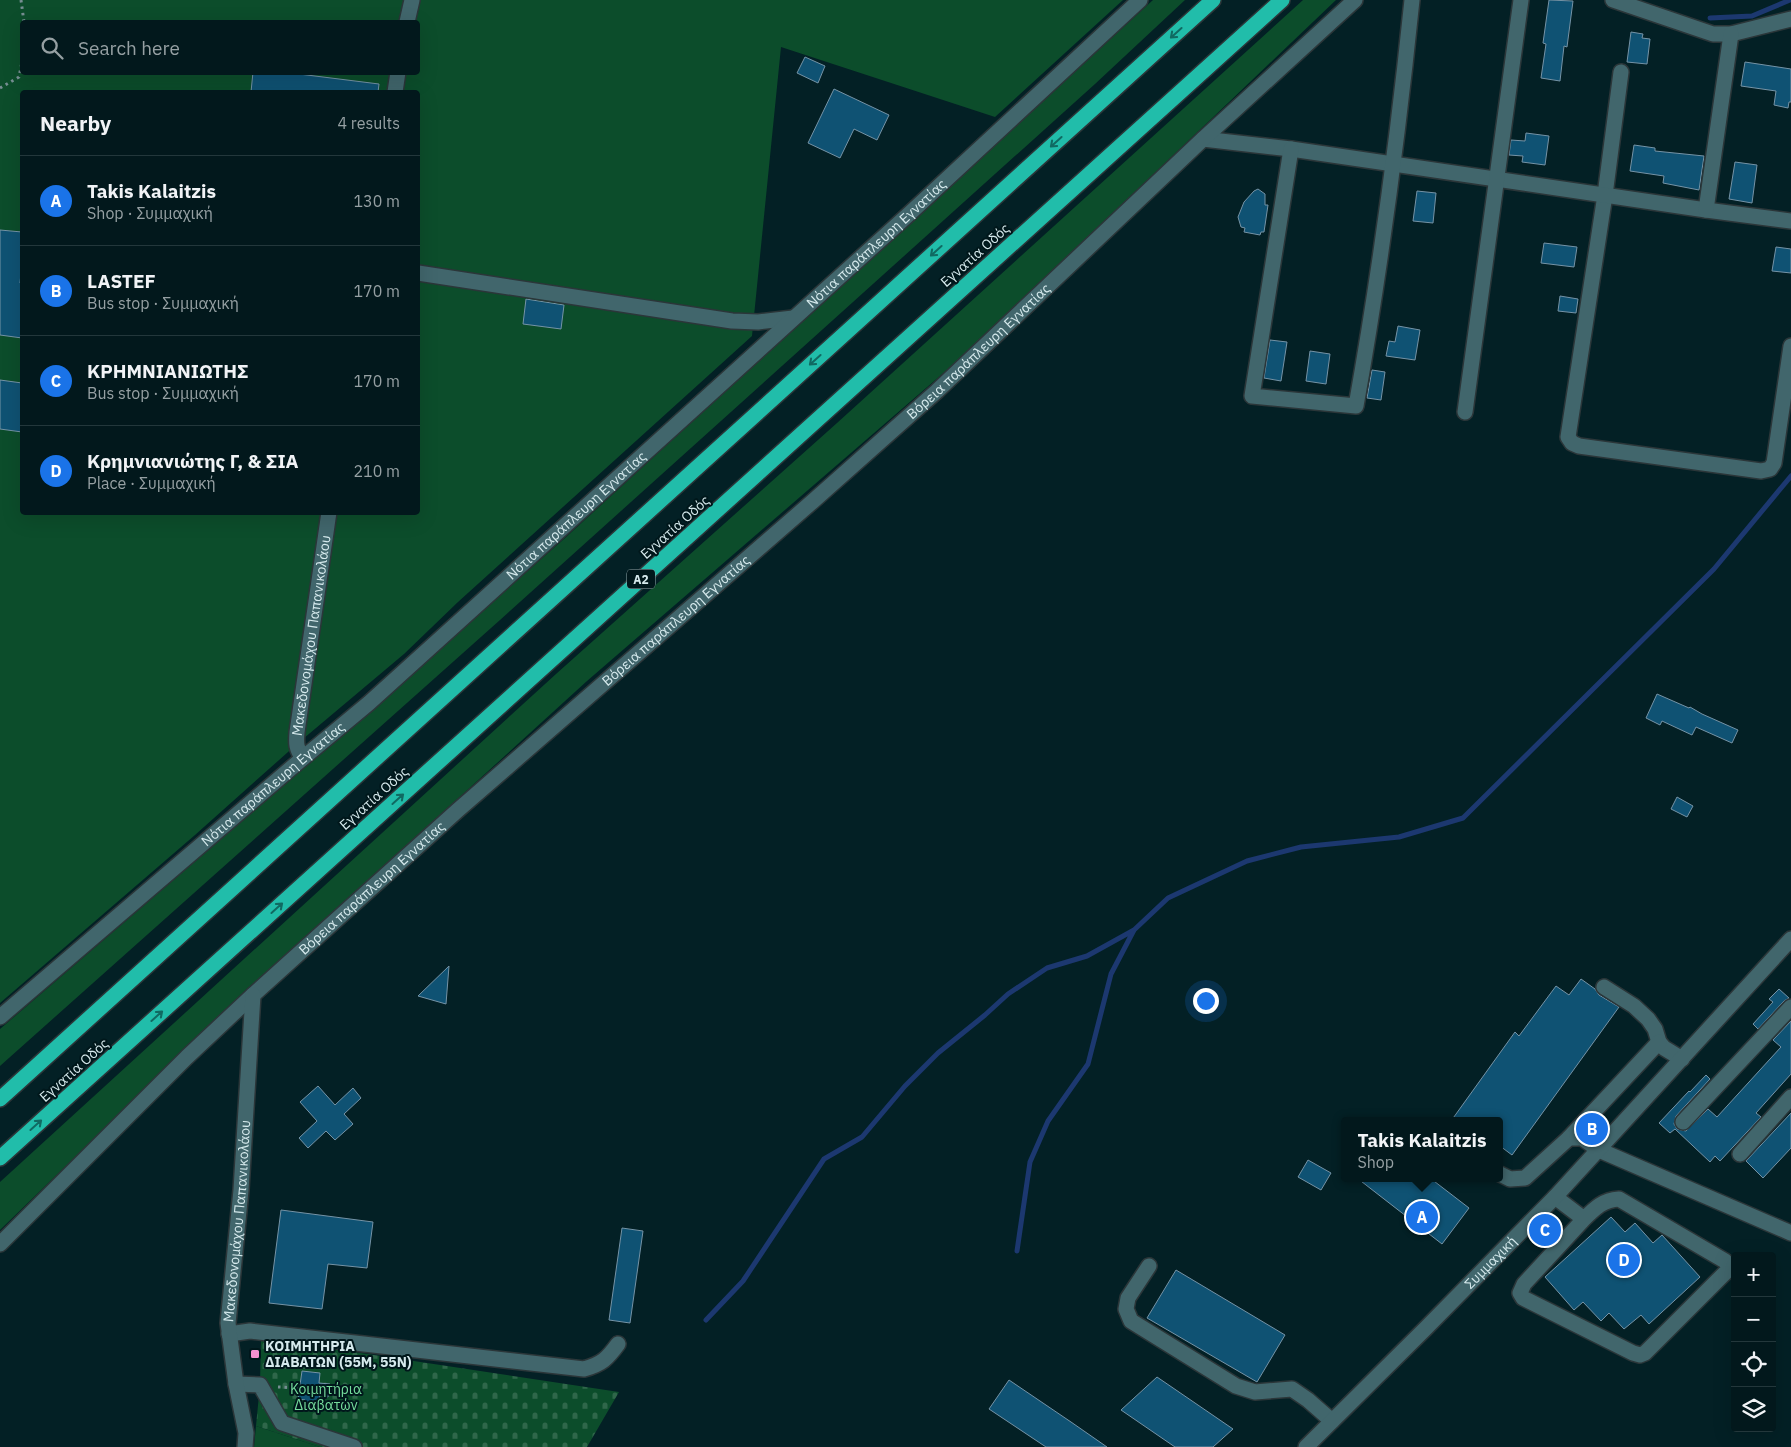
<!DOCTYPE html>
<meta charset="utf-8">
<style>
:root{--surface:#02181c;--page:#102529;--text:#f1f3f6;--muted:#96a0a3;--line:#23373b;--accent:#1a73e8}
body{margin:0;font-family:"IBM Plex Sans",sans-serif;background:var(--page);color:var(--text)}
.controls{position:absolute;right:15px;bottom:15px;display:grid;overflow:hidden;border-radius:5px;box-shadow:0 5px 20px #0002}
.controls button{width:45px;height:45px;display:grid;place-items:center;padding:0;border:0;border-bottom:1px solid var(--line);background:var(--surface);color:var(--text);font:25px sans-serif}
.you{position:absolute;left:1205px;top:1000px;width:18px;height:18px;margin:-12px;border:4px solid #fff;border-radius:50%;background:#1a73e8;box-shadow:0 0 0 8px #1a73e833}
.badge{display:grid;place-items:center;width:32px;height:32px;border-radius:50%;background:var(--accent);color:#fff;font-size:16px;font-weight:700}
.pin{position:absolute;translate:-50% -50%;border:2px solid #fff;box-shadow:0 1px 5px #0006}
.popup{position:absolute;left:1341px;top:1117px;width:162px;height:65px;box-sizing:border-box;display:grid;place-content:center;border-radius:5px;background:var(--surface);filter:drop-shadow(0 1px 4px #0005);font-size:16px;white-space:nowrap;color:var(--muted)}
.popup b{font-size:19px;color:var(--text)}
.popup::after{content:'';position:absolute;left:50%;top:100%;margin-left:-10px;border:10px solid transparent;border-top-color:var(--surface)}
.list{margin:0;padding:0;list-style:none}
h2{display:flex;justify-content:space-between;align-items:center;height:65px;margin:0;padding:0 20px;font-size:21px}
h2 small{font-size:16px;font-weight:400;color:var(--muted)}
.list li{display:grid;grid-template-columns:32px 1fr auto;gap:15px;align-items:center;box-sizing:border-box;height:90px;padding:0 20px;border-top:1px solid var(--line)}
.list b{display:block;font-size:19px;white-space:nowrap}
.list p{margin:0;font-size:16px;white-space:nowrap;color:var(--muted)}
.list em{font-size:16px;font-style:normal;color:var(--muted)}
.icon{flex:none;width:28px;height:28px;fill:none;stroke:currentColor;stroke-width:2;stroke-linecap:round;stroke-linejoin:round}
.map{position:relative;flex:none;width:1791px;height:1447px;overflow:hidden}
.search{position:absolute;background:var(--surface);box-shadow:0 5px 20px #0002;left:20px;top:20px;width:400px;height:55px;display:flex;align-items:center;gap:12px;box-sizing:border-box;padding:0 18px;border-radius:5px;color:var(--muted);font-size:19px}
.panel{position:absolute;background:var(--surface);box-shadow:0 5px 20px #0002;left:20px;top:90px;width:400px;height:425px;border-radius:5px}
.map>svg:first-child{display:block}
</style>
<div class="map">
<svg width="1791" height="1447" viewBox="0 0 1791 1447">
<defs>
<pattern id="cemetery-stones" width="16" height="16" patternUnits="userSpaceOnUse" patternTransform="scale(1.25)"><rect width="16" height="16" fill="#0c4d2b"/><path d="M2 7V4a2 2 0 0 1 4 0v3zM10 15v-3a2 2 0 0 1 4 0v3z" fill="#2f674a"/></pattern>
</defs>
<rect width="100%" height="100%" fill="#032025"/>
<path fill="#0c4d2b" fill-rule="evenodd" d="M0,0h1123l-128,117 -214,-70 -29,289 -294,266 -54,52 -107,90 -102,91 -195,168zM22,22h396v50h-396zM22,92h396v420h-396z
M1153,0h32l-90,84 -595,536 -500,446v-37l326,-280 239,-211z
M1303,0h33l-374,357 -375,324 -351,320 -236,229v-48l556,-508 281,-251z
M256,1426l64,21h-66z"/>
<path fill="url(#cemetery-stones)" d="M261,1338l358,54 -32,55h-267l-64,-21 4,-41z"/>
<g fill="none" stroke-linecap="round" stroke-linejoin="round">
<path stroke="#1c3870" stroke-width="5" d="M1710,18l42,-2 38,-16
M1017,1251l13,-89 18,-41 40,-57 23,-90 23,-44 34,-32 79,-37 54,-14 98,-10 64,-19 251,-249 77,-93
M706,1320l37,-39 81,-122 38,-22 43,-51 33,-33 47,-38 23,-21 39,-26 40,-12 47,-26"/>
</g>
<path fill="#0f5273" stroke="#7593a6" d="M1549,0l24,1 -6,46 -3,-1 -4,35 -19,-3 5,-34 -3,-1z
M1631,32l12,2 -1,4 8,1 -3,25 -20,-2z
M805,57l20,9 -7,17 -21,-10z
M1745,62l46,7v33h-2l-1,6 -14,-3 2,-14 -35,-5z
M253,72h30l96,12 -1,8h-127z
M834,89l55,26 -12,25 -23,-11 -14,29 -32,-15z
M1526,133l23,3 -4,29 -23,-3 1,-6 -14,-1 2,-15 14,1z
M1634,145l21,3v3l49,5 -5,34 -36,-7 1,-7 -34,-5z
M1735,162l22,3 -5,38 -23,-4z
M1258,189l7,5v11h3l-4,27h-3l-1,3 -16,-3 1,-4 -4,-1 -3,-10 6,-15 10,-11z
M1417,191l19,2 -3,30 -20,-2z
M0,230l22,2v31l-2,20h2v55l-22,-3z
M1544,243l33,4 -3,20 -33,-4z
M1776,247l15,2v24l-19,-2z
M1560,296l18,3 -2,14 -18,-2z
M526,299l38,6 -3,24 -38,-5z
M1398,326l22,4 -5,30 -29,-4 3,-15 6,1z
M1270,340l17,2 -6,39 -17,-3z
M1310,351l20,3 -4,30 -20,-3z
M1372,370l13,2 -4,28 -14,-2z
M0,380l22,3v49l-22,-3z
M1657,694l32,14 1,-1 12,7 36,16 -6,13 -36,-16 -4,8 -30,-14 -2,4 -14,-7z
M1677,797l16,9 -6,11 -16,-8z
M449,966l-3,38 -28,-8z
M1581,979l14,10 4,6 20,12 -107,148 -12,-9v-25h-49l64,-89 4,4 37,-50 13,9z
M1779,989l10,9 -5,3 -26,28 -5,-5 20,-22 -4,-3z
M1791,1021v53l-35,39 5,4 -41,44 -5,-5 -5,6 -35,-33 -5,4 -11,-10 30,-32 1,1 16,-17 4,4 -34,37 -2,8 3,5 9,2 22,-22 9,8 64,-70 -8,-7z
M318,1086l17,19 18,-17 8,10 -17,16 9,10 -18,16 -9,-9 -18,17 -9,-10 18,-17 -17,-19z
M1791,1113v35l-28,30 -17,-17z
M1308,1160l23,13 -10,17 -23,-13z
M1357,1178h73l39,30 -27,36z
M281,1210l92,12 -6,46 -39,-4 -6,45 -53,-6z
M1611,1217l14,15 10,-9 18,20 9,-8 38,42 -51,47 -8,-9 -17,14 -15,-16 -8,8 -18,-19 -9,8 -29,-33z
M622,1228l21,3 -13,92 -21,-3z
M1176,1270l109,65 -28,47 -110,-64z
M302,1371l18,2 -1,10 11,1 -2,13 -8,-2 -1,7 -8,4 -6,-6 -7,-1z
M1157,1377l76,52 -20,18h-38l-54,-37z
M1009,1380l62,42 36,25h-61l-57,-38z"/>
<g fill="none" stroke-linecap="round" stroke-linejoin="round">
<g stroke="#2b3639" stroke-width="18">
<g id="minor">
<path d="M1613,0l100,34h18l60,-15"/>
<path d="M407,22l5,-22"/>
<path d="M1621,72l-16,123 -37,242 4,6 7,3 182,25 9,-2 4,-6 17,-117"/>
<path d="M395,92l3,-20"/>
<path d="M1203,139l88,10 415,61 85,11"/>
<path d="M1291,149l-39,247 104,10c24,-134 42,-270 56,-406"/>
<path d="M1706,210l25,-176"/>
<path d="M418,273l314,48 26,1 35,-4"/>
<path d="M1465,412l56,-412"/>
<path id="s1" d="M303,758c-7,-9 -7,-15 -6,-26l32,-220"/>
<path d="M1604,987l30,19 14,13 7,10 4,13 5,6 18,11"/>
<path id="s2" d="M0,1017l303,-259 66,-55 540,-489 231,-214"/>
<path d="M1683,1122l108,-115"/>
<path d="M1569,1138l90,-96"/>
<path d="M1740,1154l51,-57"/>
<path d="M1500,1174l10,5 15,-1 44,-40h13l17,12 192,83"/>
<path d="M1555,1197l29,22c11,-11 19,-19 35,-20l106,62 4,4v4l-84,84 -5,2 -7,-2 -110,-55 -3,-5 4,-9 60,-65"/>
<path id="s3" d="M0,1244l187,-187 66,-62 205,-185 354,-308 125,-111 266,-252 152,-139"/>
<path d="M1149,1266l-21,32 -2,11 5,12 105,65 19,6 37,-3 16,11 24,21"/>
<path d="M229,1334l21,-3 334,38c18,-5 23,-10 34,-25"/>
<path d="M236,1384l24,1 22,38 72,24"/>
<path id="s4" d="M245,1447l1,-14 -10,-49 -8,-61 13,-133 12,-195"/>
<path id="s5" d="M1306,1447l119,-118 130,-132 236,-258"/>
</g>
</g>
<g stroke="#2b3639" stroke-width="18">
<path id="highway" d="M0,1099l1213,-1099
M0,1158l1282,-1158"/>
</g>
<path stroke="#768e92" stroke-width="3" stroke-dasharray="2.5 4" stroke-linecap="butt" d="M21,0l3,22
M0,88l19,-11 3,-15
M278,1387l21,1"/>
<use href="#minor" stroke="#41666c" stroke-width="15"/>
<use href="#highway" stroke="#21bdaa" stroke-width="15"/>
</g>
<defs><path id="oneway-shaft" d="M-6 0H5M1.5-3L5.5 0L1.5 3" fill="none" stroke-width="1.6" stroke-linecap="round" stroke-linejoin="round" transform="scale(1.25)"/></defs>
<g stroke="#106a62">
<use href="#oneway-shaft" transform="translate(1176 33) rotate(138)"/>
<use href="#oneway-shaft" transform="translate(1056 142) rotate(138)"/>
<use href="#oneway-shaft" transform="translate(936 251) rotate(138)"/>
<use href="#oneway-shaft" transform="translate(815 360) rotate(138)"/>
<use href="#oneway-shaft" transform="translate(398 799) rotate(-42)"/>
<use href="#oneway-shaft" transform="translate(277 908) rotate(-42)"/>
<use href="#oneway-shaft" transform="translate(157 1016) rotate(-42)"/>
<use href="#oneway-shaft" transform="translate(36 1125) rotate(-42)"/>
</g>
<rect fill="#f690cf" stroke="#00171b" stroke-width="2" x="250" y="1349" width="10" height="10" rx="2.5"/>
<g text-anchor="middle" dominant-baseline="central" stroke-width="4" stroke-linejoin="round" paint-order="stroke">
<rect fill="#00171b" stroke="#96abae" stroke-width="1" x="627" y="569.5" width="28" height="19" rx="4"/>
<g font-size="12" font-weight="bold" fill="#d6eaed">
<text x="641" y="579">Α2</text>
</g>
<g font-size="14" fill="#d6eaed" stroke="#00171b">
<text stroke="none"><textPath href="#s2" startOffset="1169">Νότια παράπλευρη Εγνατίας</textPath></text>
<text transform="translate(975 255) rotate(-42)">Εγνατία Οδός</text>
<text stroke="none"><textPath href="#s3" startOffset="1325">Βόρεια παράπλευρη Εγνατίας</textPath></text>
<text stroke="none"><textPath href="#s2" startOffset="764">Νότια παράπλευρη Εγνατίας</textPath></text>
<text transform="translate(675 527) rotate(-42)">Εγνατία Οδός</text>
<text stroke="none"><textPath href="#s3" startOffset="920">Βόρεια παράπλευρη Εγνατίας</textPath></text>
<text stroke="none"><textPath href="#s1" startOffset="125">Μακεδονομάχου Παπανικολάου</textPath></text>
<text stroke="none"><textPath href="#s2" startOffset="359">Νότια παράπλευρη Εγνατίας</textPath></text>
<text transform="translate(374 798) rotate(-42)">Εγνατία Οδός</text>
<text stroke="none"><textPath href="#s3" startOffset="515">Βόρεια παράπλευρη Εγνατίας</textPath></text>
<text transform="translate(74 1070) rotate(-42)">Εγνατία Οδός</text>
<text stroke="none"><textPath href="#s4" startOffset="228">Μακεδονομάχου Παπανικολάου</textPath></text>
<text stroke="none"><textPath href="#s5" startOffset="261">Συμμαχική</textPath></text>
</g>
<g font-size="14" font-weight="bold" fill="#d6eaed" stroke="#00171b" text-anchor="start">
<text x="265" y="1346">ΚΟΙΜΗΤΗΡΙΑ<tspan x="265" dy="16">ΔΙΑΒΑΤΩΝ (55Μ, 55Ν)</tspan></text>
</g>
<g font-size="14" fill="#75dd9d" stroke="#00171b">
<text x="326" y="1389">Κοιμητήρια<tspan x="326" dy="16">Διαβατών</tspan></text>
</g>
</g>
</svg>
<div class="controls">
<button>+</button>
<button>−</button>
<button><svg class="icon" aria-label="locate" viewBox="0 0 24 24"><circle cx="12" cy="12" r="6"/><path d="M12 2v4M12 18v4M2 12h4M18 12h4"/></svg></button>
<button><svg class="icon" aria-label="layers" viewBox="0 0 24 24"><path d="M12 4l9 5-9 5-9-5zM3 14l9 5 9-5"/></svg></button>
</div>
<div class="you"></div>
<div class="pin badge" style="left:1422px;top:1217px">A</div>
<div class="popup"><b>Takis Kalaitzis</b>Shop</div>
<div class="pin badge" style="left:1592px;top:1129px">B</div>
<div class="pin badge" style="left:1545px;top:1230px">C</div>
<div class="pin badge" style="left:1624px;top:1260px">D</div>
<div class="search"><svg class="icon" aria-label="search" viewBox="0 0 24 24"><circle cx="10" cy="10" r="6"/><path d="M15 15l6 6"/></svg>Search here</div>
<section class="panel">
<h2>Nearby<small>4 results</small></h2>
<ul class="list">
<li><span class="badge">A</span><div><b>Takis Kalaitzis</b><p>Shop · Συμμαχική</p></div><em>130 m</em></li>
<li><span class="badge">B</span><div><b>LASTEF</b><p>Bus stop · Συμμαχική</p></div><em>170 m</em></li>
<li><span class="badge">C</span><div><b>ΚΡΗΜΝΙΑΝΙΩΤΗΣ</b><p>Bus stop · Συμμαχική</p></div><em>170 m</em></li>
<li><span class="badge">D</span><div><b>Κρημνιανιώτης Γ, &amp; ΣΙΑ</b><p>Place · Συμμαχική</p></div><em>210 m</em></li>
</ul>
</section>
</div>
